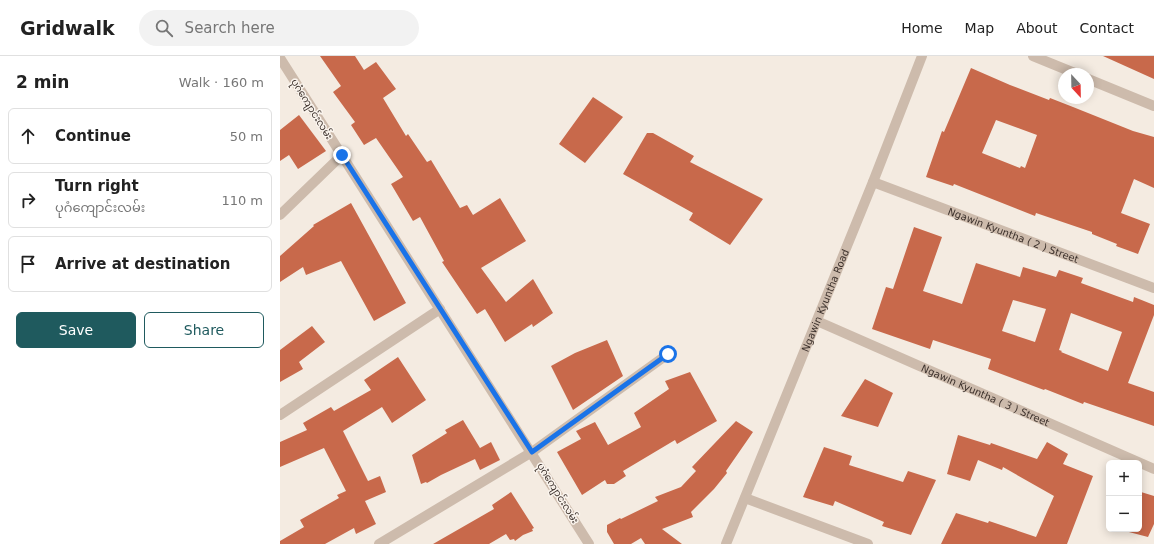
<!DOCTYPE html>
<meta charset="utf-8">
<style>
:root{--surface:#fff;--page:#f2f2f2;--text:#222;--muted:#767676;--line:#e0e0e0;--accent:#1f5a5e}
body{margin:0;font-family:"DejaVu Sans","Noto Sans Myanmar",sans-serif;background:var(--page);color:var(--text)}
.controls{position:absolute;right:12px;bottom:12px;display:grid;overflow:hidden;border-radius:6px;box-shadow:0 2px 10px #0003}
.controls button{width:36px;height:36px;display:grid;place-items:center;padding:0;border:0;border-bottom:1px solid var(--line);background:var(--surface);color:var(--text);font:20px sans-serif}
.compass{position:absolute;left:778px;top:12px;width:36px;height:36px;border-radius:50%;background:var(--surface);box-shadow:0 2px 10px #0003;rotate:158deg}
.stop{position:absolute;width:12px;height:12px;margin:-9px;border:3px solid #1a73e8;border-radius:50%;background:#fff}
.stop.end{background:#1a73e8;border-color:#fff;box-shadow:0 1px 4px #0008}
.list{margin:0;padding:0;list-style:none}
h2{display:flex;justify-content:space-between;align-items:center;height:52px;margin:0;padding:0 16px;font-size:17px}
h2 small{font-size:13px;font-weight:400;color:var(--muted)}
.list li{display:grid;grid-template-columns:26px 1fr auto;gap:12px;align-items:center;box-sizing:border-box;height:56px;margin:0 8px 8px;padding:0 8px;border:1px solid var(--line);border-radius:6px}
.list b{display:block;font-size:15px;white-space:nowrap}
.list p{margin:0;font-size:13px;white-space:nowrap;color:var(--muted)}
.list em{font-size:13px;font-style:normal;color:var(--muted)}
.actions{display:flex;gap:8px;padding:12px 16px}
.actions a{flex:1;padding:9px 0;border:1px solid var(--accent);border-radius:6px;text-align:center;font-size:14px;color:var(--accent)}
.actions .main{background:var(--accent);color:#fff}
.icon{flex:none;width:22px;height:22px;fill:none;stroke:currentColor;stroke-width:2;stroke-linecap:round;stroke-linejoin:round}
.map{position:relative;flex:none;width:874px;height:488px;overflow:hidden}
header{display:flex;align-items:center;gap:24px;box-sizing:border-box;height:56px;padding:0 20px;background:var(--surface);border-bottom:1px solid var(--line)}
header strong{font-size:19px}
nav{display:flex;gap:22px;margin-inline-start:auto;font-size:14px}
.search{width:280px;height:36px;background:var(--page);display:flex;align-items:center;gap:10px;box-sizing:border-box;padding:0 14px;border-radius:22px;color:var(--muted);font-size:15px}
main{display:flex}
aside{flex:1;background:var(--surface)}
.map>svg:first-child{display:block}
</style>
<header>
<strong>Gridwalk</strong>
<div class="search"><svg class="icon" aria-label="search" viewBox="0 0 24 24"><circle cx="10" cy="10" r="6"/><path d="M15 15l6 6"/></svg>Search here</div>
<nav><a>Home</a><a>Map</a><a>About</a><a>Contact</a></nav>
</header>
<main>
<aside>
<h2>2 min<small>Walk · 160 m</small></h2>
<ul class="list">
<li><svg class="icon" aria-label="ahead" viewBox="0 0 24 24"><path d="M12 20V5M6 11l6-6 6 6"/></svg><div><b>Continue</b></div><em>50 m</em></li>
<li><svg class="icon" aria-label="right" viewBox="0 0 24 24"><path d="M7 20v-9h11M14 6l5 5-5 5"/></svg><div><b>Turn right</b><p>ပုဂံကျောင်းလမ်း</p></div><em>110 m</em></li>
<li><svg class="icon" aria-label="arrive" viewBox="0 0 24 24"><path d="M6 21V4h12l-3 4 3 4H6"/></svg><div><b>Arrive at destination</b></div></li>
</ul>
<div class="actions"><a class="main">Save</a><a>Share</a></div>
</aside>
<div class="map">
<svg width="874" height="488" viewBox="0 0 874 488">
<rect width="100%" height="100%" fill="#f4ebe1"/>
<path fill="#c8694b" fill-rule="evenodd" d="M40,0h35l9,14 12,-8 20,27 -13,9 23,38 2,-2 19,28 4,-2 29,48 7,-3 6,10 27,-17 26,43 -45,27 25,34 27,-23 20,34 -20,14 -1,-3 -27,18 -20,-33 -8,5 -35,-52 2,-1 -24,-44 -7,4 -22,-37 12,-7 -27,-39 -12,7 -13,-20 4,-3 -22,-30 8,-6z
M823,0h51v23z
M691,12l39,17 39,15 1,-2 23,9 60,24 21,6v51l-20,-9 -13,34 29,11 -12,30 -22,-8 1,-2 -25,-10v-2l-56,-19 -1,3 -81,-32 -1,2 -27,-9 16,-46 2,1zM716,64l41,15 -12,33 -4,-2 -1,2 -38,-15z
M313,41l30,20 -38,46 -26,-19z
M19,59l27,36 -28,18 -9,-14 -9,6v-31z
M367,77h6l41,23 -4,6 73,37 -33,46 -41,-25 4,-7 -70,-39z
M71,147l55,100 -32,18 -33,-60 -35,14 -3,-8 -23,15v-26l34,-30 -1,-1z
M634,171l28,10 -19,54 39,13 14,-41 44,14 3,-10 33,10 3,-7 24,8 -2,5 52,19 1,-5 20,8v10l-26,68 26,9v34l-70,-24 -1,2 -38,-15 -1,1 -56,-21 3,-10 -58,-19 -3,9 -58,-20 14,-42 7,2zM733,244l33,9 -11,33 -33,-11zM791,257l51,19 -14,39 -47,-19 1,-1 -3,-1z
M32,270l13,16 -26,20 4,7 -23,13v-32z
M327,284l16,36 -50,34 -22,-44 24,-13z
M118,301l28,43 -34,23 -10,-16 -39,24 25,50 12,-5 6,16 -21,9 11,23 -20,10 -2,-6 -29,16h-45v-3l24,-14 -4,-7 39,-22 -2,-3 9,-4 -22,-43 -44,19v-25l27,-12 -4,-7 28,-16 3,4 37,-21 -7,-10z
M410,316l27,49 -40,23 -2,-4 -52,31 3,5 -12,8h-7l-2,-4 -23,15 -25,-43 24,-13 -5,-8 19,-9 13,23 33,-18 -7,-14 35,-24 -4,-8z
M585,323l28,14 -15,34 -37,-11z
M183,364l17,28 11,-6 9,18 -20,10 -5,-11 -34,16 -14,8 -1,-1 -5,2 -9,-29 35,-22 -2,-3z
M456,365l17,11 -27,39 1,2 -13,16 -23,23 2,5 -31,12 20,15h-37l-4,-6 -10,6h-17l-7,-12v-7l13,-7 1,1 37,-18 -3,-4 26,-10 15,-16 -4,-4z
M678,379l32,10 1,-2 46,16 10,-17 21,12 -5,10 30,12 -26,68h-126l15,-31 32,10 1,-2 47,16 18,-41 -51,-29 -1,3 -24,-10 -8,21 -23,-7z
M544,391l28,9 -3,9 54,17 5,-11 28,9 -25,55 -29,-9 2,-4 -49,-21 -2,5 -30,-9z
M231,436l23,36 -2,1 1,2 -10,4 -8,6 -1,-2 -4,1 -4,-6 -17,10h-56l61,-35 -2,-4z
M861,436l13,4v28l-6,13 -23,-6 1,-2h13v-33z"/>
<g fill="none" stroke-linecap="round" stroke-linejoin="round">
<g stroke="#cdbbac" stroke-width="10">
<path d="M753,0l44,18"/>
<path d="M0,2l309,486"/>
<path d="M808,23l66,27"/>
<path id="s1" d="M593,126l281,106"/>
<path d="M0,159l62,-60"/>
<path id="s2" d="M537,265l337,148"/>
<path d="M0,359l160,-106"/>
<path d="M465,442l123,46"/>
<path d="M99,488l153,-92 136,-98"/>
<path id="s3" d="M446,488l147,-362 49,-126"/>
</g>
</g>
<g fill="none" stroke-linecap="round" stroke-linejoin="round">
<path stroke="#1a73e8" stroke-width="5" d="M62,99l190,297 136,-98"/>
</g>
<g text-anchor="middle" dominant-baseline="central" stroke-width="3" stroke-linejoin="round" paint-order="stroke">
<g font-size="10" fill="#3b302b" stroke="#fbf5ee">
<text transform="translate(32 53) rotate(58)">ပုဂံကျောင်းလမ်း</text>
<text stroke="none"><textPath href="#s1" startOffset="150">Ngawin Kyuntha ( 2 ) Street</textPath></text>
<text stroke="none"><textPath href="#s3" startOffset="263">Ngawin Kyuntha Road</textPath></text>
<text stroke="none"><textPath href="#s2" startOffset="184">Ngawin Kyuntha ( 3 ) Street</textPath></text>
<text transform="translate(278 437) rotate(58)">ပုဂံကျောင်းလမ်း</text>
</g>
</g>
</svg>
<div class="controls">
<button>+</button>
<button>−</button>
</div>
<svg class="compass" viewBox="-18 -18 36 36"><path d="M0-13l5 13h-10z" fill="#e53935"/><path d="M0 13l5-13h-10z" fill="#767676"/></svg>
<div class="stop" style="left:388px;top:298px"></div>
<div class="stop end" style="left:62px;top:99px"></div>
</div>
</main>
